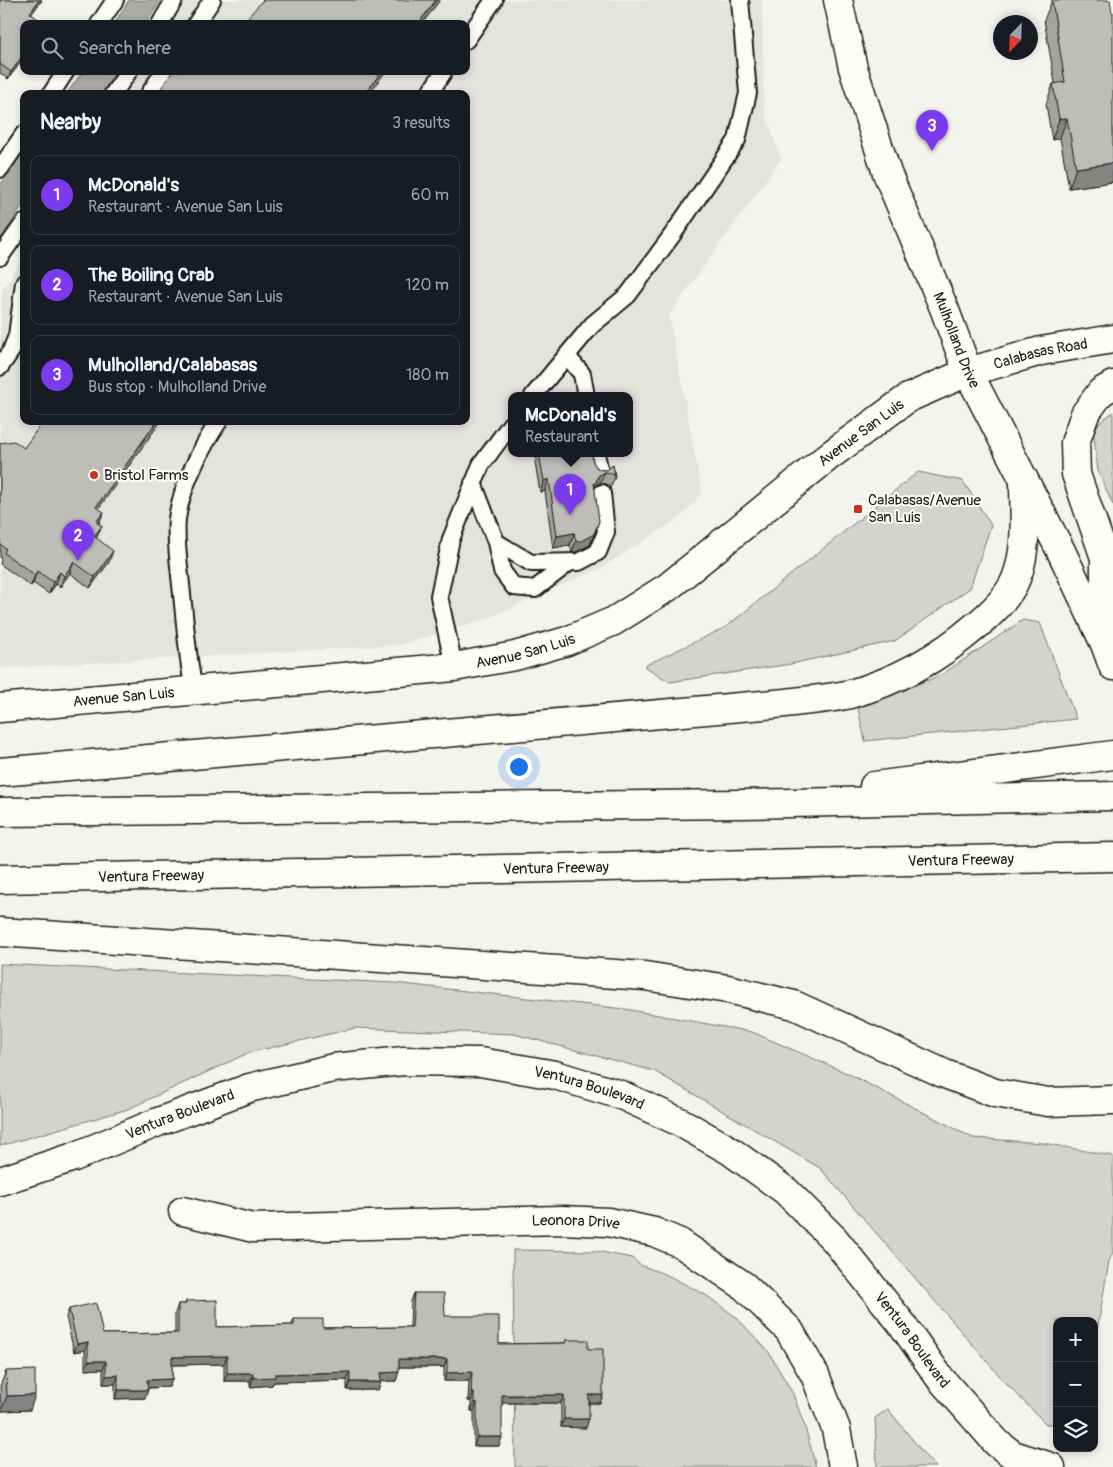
<!DOCTYPE html>
<meta charset="utf-8">
<style>
:root{--surface:#171b24;--page:#20242c;--text:#f1f3f6;--muted:#9ea1a6;--line:#363941;--accent:#7c3aed}
body{margin:0;font-family:Pangolin,sans-serif;background:var(--page);color:var(--text)}
.controls{position:absolute;right:15px;bottom:15px;display:grid;overflow:hidden;border-radius:10px;box-shadow:0 2px 8px #0003}
.controls button{width:45px;height:45px;display:grid;place-items:center;padding:0;border:0;border-bottom:1px solid var(--line);background:var(--surface);color:var(--text);font:25px sans-serif}
.compass{position:absolute;left:993px;top:15px;width:45px;height:45px;border-radius:50%;background:var(--surface);box-shadow:0 2px 8px #0003;rotate:203deg}
.you{position:absolute;left:518px;top:766px;width:18px;height:18px;margin:-12px;border:4px solid #fff;border-radius:50%;background:#1a73e8;box-shadow:0 0 0 8px #1a73e833}
.badge{display:grid;place-items:center;width:32px;height:32px;border-radius:50%;background:var(--accent);color:#fff;font-size:16px;font-weight:700}
.pin{position:absolute;translate:-50% -41px;filter:drop-shadow(0 1px 2px #0008)}
.pin::after{content:'';position:absolute;top:26px;width:18px;height:15px;background:inherit;clip-path:polygon(0 0,100% 0,50% 100%)}
.popup{position:absolute;left:508px;top:392px;width:125px;height:65px;box-sizing:border-box;display:grid;place-content:center;border-radius:10px;background:var(--surface);filter:drop-shadow(0 1px 4px #0005);font-size:16px;white-space:nowrap;color:var(--muted)}
.popup b{font-size:19px;color:var(--text)}
.popup::after{content:'';position:absolute;left:50%;top:100%;margin-left:-10px;border:10px solid transparent;border-top-color:var(--surface)}
.list{margin:0;padding:0;list-style:none}
h2{display:flex;justify-content:space-between;align-items:center;height:65px;margin:0;padding:0 20px;font-size:21px}
h2 small{font-size:16px;font-weight:400;color:var(--muted)}
.list li{display:grid;grid-template-columns:32px 1fr auto;gap:15px;align-items:center;box-sizing:border-box;height:80px;margin:0 10px 10px;padding:0 10px;border:1px solid var(--line);border-radius:10px}
.list b{display:block;font-size:19px;white-space:nowrap}
.list p{margin:0;font-size:16px;white-space:nowrap;color:var(--muted)}
.list em{font-size:16px;font-style:normal;color:var(--muted)}
.icon{flex:none;width:28px;height:28px;fill:none;stroke:currentColor;stroke-width:2;stroke-linecap:round;stroke-linejoin:round}
.map{position:relative;flex:none;width:1113px;height:1467px;overflow:hidden}
.search{position:absolute;background:var(--surface);box-shadow:0 2px 8px #0003;left:20px;top:20px;width:450px;height:55px;display:flex;align-items:center;gap:12px;box-sizing:border-box;padding:0 18px;border-radius:10px;color:var(--muted);font-size:19px}
.panel{position:absolute;background:var(--surface);box-shadow:0 2px 8px #0003;left:20px;top:90px;width:450px;height:335px;border-radius:10px}
.map>svg:first-child{display:block}
</style>
<div class="map">
<svg width="1113" height="1467" viewBox="0 0 1113 1467">
<rect width="100%" height="100%" fill="#f4f3ee"/>
<filter id="ink" filterUnits="userSpaceOnUse"><feTurbulence type="fractalNoise" baseFrequency=".02" numOctaves="2"/><feDisplacementMap in="SourceGraphic" scale="10" xChannelSelector="R" yChannelSelector="G"/><feConvolveMatrix kernelMatrix="1 2 1 2 8 2 1 2 1" color-interpolation-filters="sRGB"/></filter>
<g filter="url(#ink)">
<path fill="#e4e3de" fill-rule="evenodd" d="M185,0h577l2,110 17,49 -112,156 33,178 -19,22 -78,51 -119,53 -85,26 -401,23v-325l2,-52 22,-36v166h442v-327h-340l14,-23h326v-47h-296zM511,396h118v58h-118z"/>
<path fill="#d4d3cf" stroke="#787876" d="M1113,412v93l-15,-34 -5,-43z
M918,472l45,9 28,44 -21,63 -75,53 -104,23 -121,18 -26,-16 82,-39z
M1023,620l17,3 36,96 -211,22 -7,-33 83,-33z
M0,964l394,19 231,26 127,23 97,42 124,64 70,5 70,13v97l-4,8 -15,88v-28h-37v103h-11l-42,-43 -184,-213 -166,-97 -140,-37 -159,-6 -107,25 -120,56 -128,37z
M513,1250l83,1 36,7 8,7 27,10 39,20 31,23 31,33 25,43 12,33 11,40h-301z
M888,1409l40,50 8,8h-59l-2,-49z"/>
<path fill="#abaaa6" stroke="#72716f" d="M129,0h32l-15,24h-32z
M83,71h33l-15,23h-35z
M24,151v52l-24,37v-55z"/>
<g fill="none" stroke-linecap="round" stroke-linejoin="round">
<g stroke="#1c1c1c" stroke-width="20">
<path id="service" d="M99,24l16,-24
M160,24l14,-24
M196,24l16,-24
M466,40l28,-40
M51,94l15,-23
M113,94l16,-23
M149,94l15,-23
M429,94l15,-23
M0,169l24,-35
M0,257l24,-34
M567,356l15,18 4,22
M0,367l11,-16 6,-15 7,-53
M533,396l59,-71 36,-30 45,-61 64,-94 11,-47 -8,-93
M596,454l4,18
M473,483l23,59 35,21 48,-1 19,-10 8,-20 -4,-39
M496,542l6,29 12,16 21,2 35,-27
M454,667l-15,-71 12,-57 30,-74 30,-41
M194,691c-7,-35 -9,-71 -13,-106 -2,-21 -6,-45 -4,-66 4,-32 24,-71 42,-98"/>
</g>
<g stroke="#1c1c1c" stroke-width="31">
<g id="minor">
<path id="s1" d="M183,1211l70,17 308,-8 47,2 46,10 26,11 64,43 45,44 26,45 21,54 7,38"/>
</g>
</g>
<g stroke="#1c1c1c" stroke-width="31">
<g id="tertiary">
<path id="s2" d="M0,708l454,-41 61,-11 52,-15 47,-20 54,-34 161,-131 79,-58 60,-26"/>
</g>
</g>
<g stroke="#1c1c1c" stroke-width="31">
<g id="secondary">
<path id="s3" d="M838,0l15,68 34,105 57,135 24,64 93,179 44,93 8,22"/>
<path id="s4" d="M968,372l73,-21 72,-12"/>
<path d="M1105,637v-79l-29,-84 -1,-31 10,-29 16,-22 12,-7"/>
<path id="s5" d="M0,1181l74,-24 84,-35 91,-34 84,-20 71,-7 76,1 75,13 66,20 59,27 49,28 57,41 49,49 67,84 38,54 57,65 16,12 38,12"/>
</g>
</g>
<g stroke="#1c1c1c" stroke-width="31">
<g id="motorway">
<path d="M0,772l786,-69c21,-3 44,-4 64,-9 48,-13 90,-37 127,-69 16,-13 33,-29 40,-49 11,-30 7,-65 7,-95"/>
<path d="M874,786l239,-31"/>
<path d="M0,812l742,-8 371,-8"/>
<path id="s6" d="M0,879l1113,-22"/>
<path d="M0,932l645,44 83,13 66,16 151,69 50,19 53,9 65,-2"/>
</g>
</g>
<use href="#service" stroke="#fdfcf7" stroke-width="16"/>
<use href="#minor" stroke="#fdfcf7" stroke-width="28"/>
<use href="#tertiary" stroke="#fdfcf7" stroke-width="28"/>
<use href="#secondary" stroke="#fdfcf7" stroke-width="28"/>
<use href="#motorway" stroke="#fdfcf7" stroke-width="28"/>
</g>
<path fill="#a3a3a0" stroke="#1c1c1c" d="M0,0h42l-18,24v34l-16,21 -8,-6z
M1052,0l61,182 -44,6 -9,-50 -8,2 -6,-36 7,-20 2,-1 -11,-63z
M0,443l99,66v15l3,2 -6,12 13,24 -19,26 -20,-15 -10,14 -4,-3 -7,10 -16,-11 -2,3 -31,-22 1,-5 -1,-1z
M538,454h54l1,8 4,6 5,2h5l6,-5 2,12 -5,11 -3,-4 -7,-1 -4,2 -2,3 -4,57 -14,7h-4l-2,-7 -17,3 -8,-57 -5,1 -5,-30z
M414,1293l31,23 54,28 66,-1 1,-3 22,9 12,54h-11l-3,25 -25,-1v-24h-59l-3,43h-25v-35h-3v-10h-3l1,-20h-25v-14h-45l-3,14h-15l-3,9h-31v-10l-73,2 -2,3 -22,2v-6h-26v-17l-52,1v14l-3,8 -21,1 -3,10 -30,1v-15h-12v-15l-18,1v-20l-11,2 -8,-35 3,-8 34,25 72,-1v-20l3,-9h7l1,-3 31,26 75,-2 2,-6 29,9 87,-1 1,-26z
M6,1371l24,39 -29,1 -1,-25z"/>
<path fill="#858482" stroke="#1c1c1c" d="M39,0h3l-15,20 3,-7z
M436,0h4l-18,24h-4z
M24,54v4l-16,21 3,-7z
M382,71h4l-17,23h-4z
M1067,118l-7,20 -8,2 7,-21z
M1113,163v19l-44,6 7,-20z
M157,421h4l-69,97 4,-11z
M605,472l-5,11 -4,2 -4,9 2,-11 6,-9z
M549,479l-4,12 -5,1 4,-11z
M104,512l-5,11 -7,10 4,-11z
M599,521l-9,24 -14,7h-4l4,-11z
M102,526l-5,11 -7,11 4,-12z
M574,533l-4,12 -17,3 4,-12z
M113,551l-4,11 -19,26 5,-11z
M74,562l-4,11 -10,14 4,-11z
M37,571l-4,12 -2,3 4,-11z
M60,572l-4,12 -7,10 4,-12z
M88,1342l-3,8 -11,2 3,-8z
M227,1356l-3,8 -55,1 3,-8z
M399,1359h48l-3,8h-48z
M88,1361h18l-3,8 -18,1z
M350,1372l-3,8 -73,2 -2,3 -22,2 3,-9 22,-4z
M399,1372l-3,9h-19l3,-8z
M472,1372l-3,9h-25l3,-8z
M227,1373h26l-3,8h-26z
M118,1375l-3,9h-12l3,-8z
M172,1379l-3,8 -25,1 3,-8z
M350,1382h31l-3,8h-31z
M118,1390h30l-3,8 -30,1z
M471,1392h3l-3,9h-3z
M35,1395l-5,15 -29,1 6,-15z
M502,1395h62l-3,8h-62z
M589,1395h14l-3,8h-14z
M477,1402l-3,9h-3l3,-8z
M564,1419h25l-3,9 -25,-1z
M477,1437h25l-3,9h-25z"/>
<path fill="#bebdba" stroke="#1c1c1c" d="M0,0h39l-9,13 15,11h-21v30l-13,18 -11,-8z
M263,0h173l-18,24h-176z
M1052,0h58l2,13 1,-1v151l-37,5 -9,-50 -8,1 -6,-35 12,-2z
M173,71h209l-17,23h-208z
M43,421h114l-61,86 8,5 -8,10 6,4 -8,10 19,15 -18,26 -21,-15 -10,14 -4,-4 -7,10 -16,-11 -2,4 -31,-22 2,-4 -6,-5v-101l14,-2 10,7z
M539,454h53l1,8 4,6 5,2h5l6,-5 2,12 -4,-4 -6,-1 -5,2 -3,4 -1,5h-2l5,38 -5,13 -13,7h-5l-2,-8 -17,3 -8,-57 -5,2z
M414,1293h30l1,23h54v28l67,-1v-3h22v9h15v46h-14v24h-25v-24h-62v42h-25v-35l-3,1v-11h-3l1,-20 -25,1v-14h-48v13l-19,1 1,9h-31v-10l-75,2v3l-22,1v-5h-26v-17l-55,1v22l-25,1 1,10h-30v-15l-12,1v-15h-18v-19l-11,2 -8,-35 27,-6 7,31 75,-1v-29h8v-3l31,-1v27l77,-2v-6h29v9l89,-1z
M35,1370v25l-28,1 -1,-25z"/>
</g>
<g fill="#c8321e" stroke="#fdfcf7" stroke-width="2">
<circle cx="94" cy="475" r="5"/>
<rect x="853" y="504" width="10" height="10" rx="2.5"/>
</g>
<g text-anchor="middle" dominant-baseline="central" stroke-width="4" stroke-linejoin="round" paint-order="stroke">
<g font-size="15" fill="#1c1c1c" stroke="#fdfcf7">
<text stroke="none"><textPath href="#s3" startOffset="361">Mulholland Drive</textPath></text>
<text stroke="none"><textPath href="#s4" startOffset="75">Calabasas Road</textPath></text>
<text stroke="none"><textPath href="#s2" startOffset="934">Avenue San Luis</textPath></text>
<text stroke="none"><textPath href="#s2" startOffset="529">Avenue San Luis</textPath></text>
<text stroke="none"><textPath href="#s2" startOffset="124">Avenue San Luis</textPath></text>
<text stroke="none"><textPath href="#s6" startOffset="961">Ventura Freeway</textPath></text>
<text stroke="none"><textPath href="#s6" startOffset="556">Ventura Freeway</textPath></text>
<text stroke="none"><textPath href="#s6" startOffset="151">Ventura Freeway</textPath></text>
<text stroke="none"><textPath href="#s5" startOffset="612">Ventura Boulevard</textPath></text>
<text stroke="none"><textPath href="#s5" startOffset="192">Ventura Boulevard</textPath></text>
<text stroke="none"><textPath href="#s1" startOffset="395">Leonora Drive</textPath></text>
<text stroke="none"><textPath href="#s5" startOffset="1032">Ventura Boulevard</textPath></text>
</g>
<g font-size="15" fill="#1c1c1c" stroke="#fdfcf7" text-anchor="start">
<text x="104" y="475">Bristol Farms</text>
<text x="868" y="500">Calabasas/Avenue<tspan x="868" dy="17">San Luis</tspan></text>
</g>
</g>
</svg>
<div class="controls">
<button>+</button>
<button>−</button>
<button><svg class="icon" aria-label="layers" viewBox="0 0 24 24"><path d="M12 4l9 5-9 5-9-5zM3 14l9 5 9-5"/></svg></button>
</div>
<svg class="compass" viewBox="-18 -18 36 36"><path d="M0-13l5 13h-10z" fill="#e53935"/><path d="M0 13l5-13h-10z" fill="#9ea1a6"/></svg>
<div class="you"></div>
<div class="pin badge" style="left:570px;top:515px">1</div>
<div class="popup"><b>McDonald's</b>Restaurant</div>
<div class="pin badge" style="left:78px;top:561px">2</div>
<div class="pin badge" style="left:932px;top:151px">3</div>
<div class="search"><svg class="icon" aria-label="search" viewBox="0 0 24 24"><circle cx="10" cy="10" r="6"/><path d="M15 15l6 6"/></svg>Search here</div>
<section class="panel">
<h2>Nearby<small>3 results</small></h2>
<ul class="list">
<li><span class="badge">1</span><div><b>McDonald's</b><p>Restaurant · Avenue San Luis</p></div><em>60 m</em></li>
<li><span class="badge">2</span><div><b>The Boiling Crab</b><p>Restaurant · Avenue San Luis</p></div><em>120 m</em></li>
<li><span class="badge">3</span><div><b>Mulholland/Calabasas</b><p>Bus stop · Mulholland Drive</p></div><em>180 m</em></li>
</ul>
</section>
</div>
